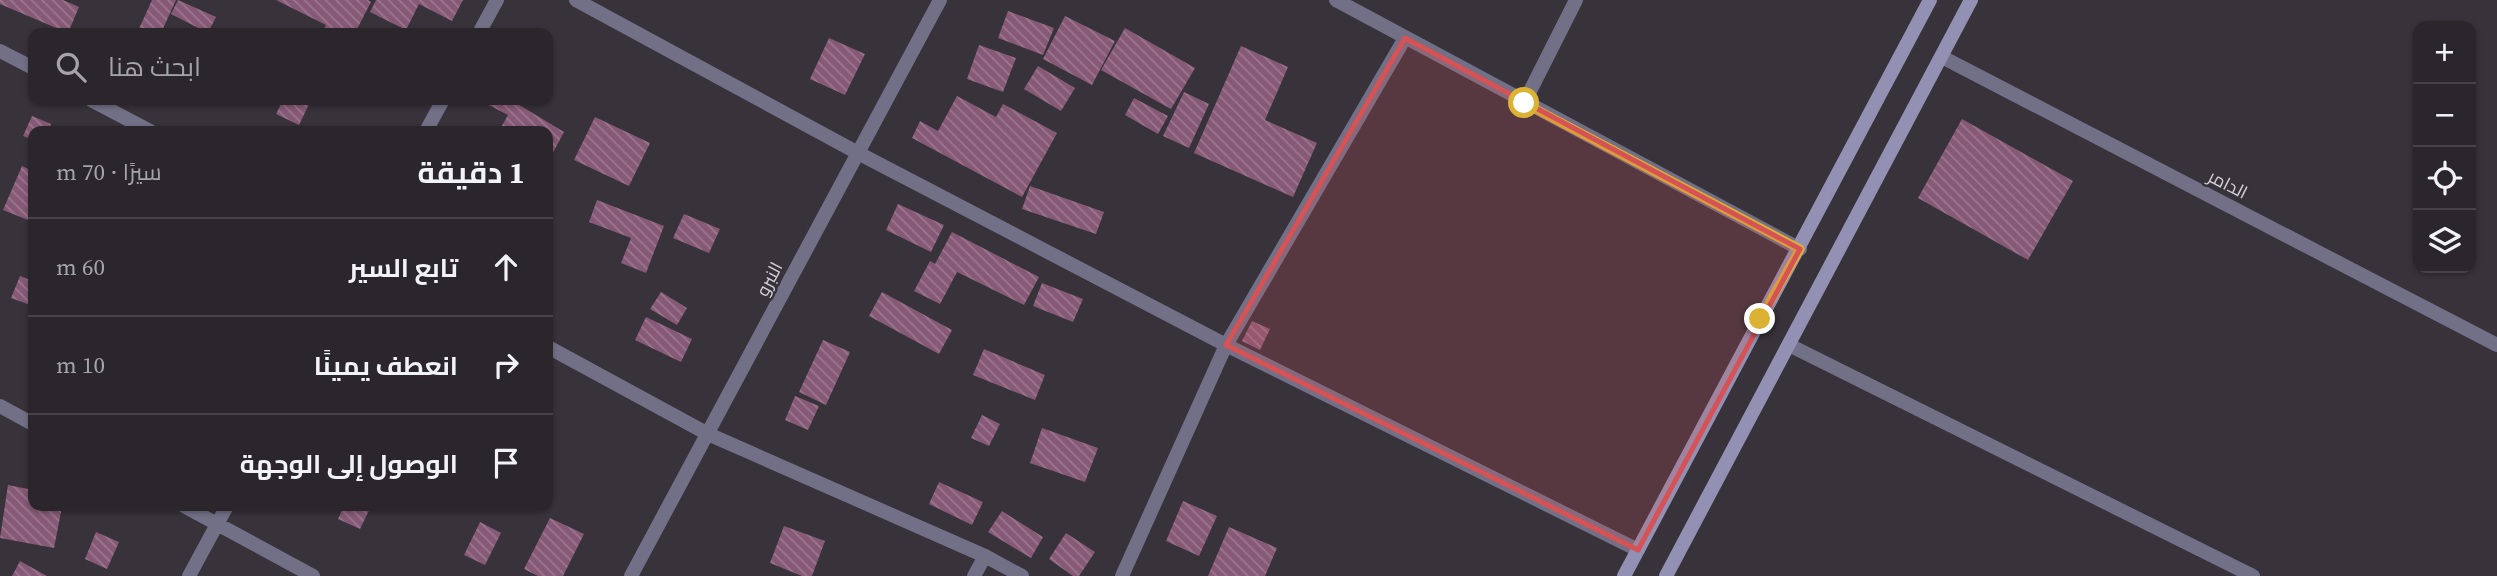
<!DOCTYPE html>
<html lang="ar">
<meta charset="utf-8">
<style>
:root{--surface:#2a262c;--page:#322e34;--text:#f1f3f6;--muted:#a5a5a9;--line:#464348}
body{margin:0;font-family:"Source Serif 4",Cairo,serif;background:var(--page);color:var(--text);direction:rtl}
.controls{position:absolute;right:21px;top:21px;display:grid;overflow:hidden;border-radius:14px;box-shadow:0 2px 5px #0004}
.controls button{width:63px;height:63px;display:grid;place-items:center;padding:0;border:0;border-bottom:2px solid var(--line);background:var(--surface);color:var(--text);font:35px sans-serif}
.stop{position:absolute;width:21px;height:21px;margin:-16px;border:5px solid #dcb233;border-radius:50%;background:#fff}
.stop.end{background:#dcb233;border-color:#fff;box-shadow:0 2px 7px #0008}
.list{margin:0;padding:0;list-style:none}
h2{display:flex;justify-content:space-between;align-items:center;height:91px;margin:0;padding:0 28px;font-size:30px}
h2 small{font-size:23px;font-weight:400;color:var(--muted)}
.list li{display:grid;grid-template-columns:46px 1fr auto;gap:21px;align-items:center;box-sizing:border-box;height:98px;padding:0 28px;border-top:2px solid var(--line)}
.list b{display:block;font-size:26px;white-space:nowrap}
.list em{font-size:23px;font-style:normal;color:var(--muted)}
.icon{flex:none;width:38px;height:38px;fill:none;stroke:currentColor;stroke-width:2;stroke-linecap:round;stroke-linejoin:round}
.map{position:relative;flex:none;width:2497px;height:576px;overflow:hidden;direction:ltr}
.search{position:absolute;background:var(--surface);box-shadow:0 2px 5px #0004;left:28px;top:28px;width:525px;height:77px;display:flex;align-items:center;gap:18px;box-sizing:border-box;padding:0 24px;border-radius:14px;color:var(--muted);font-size:26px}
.panel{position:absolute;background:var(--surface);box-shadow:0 2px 5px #0004;left:28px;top:126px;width:525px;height:385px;border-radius:14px;direction:rtl}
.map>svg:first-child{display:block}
</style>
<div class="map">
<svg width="2497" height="576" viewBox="0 0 2497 576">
<defs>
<pattern id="building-back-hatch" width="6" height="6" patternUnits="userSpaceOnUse" patternTransform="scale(1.75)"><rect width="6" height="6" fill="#865976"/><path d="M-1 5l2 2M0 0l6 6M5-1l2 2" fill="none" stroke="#9c778f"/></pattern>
</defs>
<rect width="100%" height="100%" fill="#38323b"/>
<path fill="url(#building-back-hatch)" d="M0,0h63l16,7 -11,26 -68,-29z
M152,0h24l-15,33h-18l-5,-2z
M178,0l38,17 -8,16 -37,-19z
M276,0h92l3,2 -16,31h-28l-4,-2 3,-6z
M376,0h87l-11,21 -33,-17 -13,26 -36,-18z
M1008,11l46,17 -11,27 -45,-17z
M1065,16l50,25 -23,44 -49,-26z
M1125,28l70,40 -24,41 -70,-39z
M829,38l36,16 -20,41 -35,-16z
M979,45l37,13 -13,34 -36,-13z
M1241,46l47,21 -23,53 52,23 -24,54 -99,-44z
M1038,66l37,22 -14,23 -37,-22z
M1184,92l25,12 -20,44 -26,-12z
M957,96l39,21 7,-13 54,29 -35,64 -110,-59 8,-17 18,10z
M1134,98l34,18 -10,18 -33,-19z
M283,100l27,2 -11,23 -23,-11z
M479,100h32l53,32 -16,30v-31h-49l9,-16z
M32,116l19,8 -3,7h-15v9l-10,-4z
M595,117l55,26 -21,43 -55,-26z
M1962,119l111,62 -45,79 -110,-62z
M22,166l11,5v36l-5,13 -25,-10z
M1030,186l74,26 -8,22 -74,-25z
M597,200l67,26 -18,47 -25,-10 10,-25 -42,-16z
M898,204l46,21 -13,27 -45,-22z
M684,214l36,15 -11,24 -36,-15z
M952,232l87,45 -15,28 -67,-33 -17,32 -26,-13 16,-30 5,3z
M20,276l13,5v25l-22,-8z
M1042,283l41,16 -10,23 -40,-16z
M661,292l26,16 -10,17 -27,-16z
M882,292l70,38 -13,24 -70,-38z
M646,317l46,22 -11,23 -46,-22z
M1252,321l18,8 -10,21 -18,-9z
M823,340l27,12 -24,53 -27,-13z
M984,349l61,26 -10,25 -62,-25z
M795,396l24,10 -11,24 -23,-10z
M982,415l18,9 -11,22 -18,-8z
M1042,428l56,20 -13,34 -55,-19z
M939,482l44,20 -11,23 -43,-21z
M8,485l25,5v16l29,1 -8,41 -54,-10z
M1183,501l34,15 -18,40 -33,-15z
M344,506h27l-11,23 -22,-10z
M1002,511l41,26 -12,21 -43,-26z
M550,518l34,16 -21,42h-25l-14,-7z
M480,522l21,11 -16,32 -21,-10z
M784,526l41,15 -13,35h-10l-32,-13z
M1229,527l48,21 -12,28h-57z
M96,532l23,10 -12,27 -22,-10z
M1066,533l29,19 -16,24h-6l-24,-17z
M20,561l27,15h-35z"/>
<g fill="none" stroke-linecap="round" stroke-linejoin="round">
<path stroke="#717086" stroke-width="14" d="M576,0l282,153 368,192 412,205
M1336,0l464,249
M479,33l18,-33
M0,51l33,17
M1942,57l555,288
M91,100l59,31
M1524,103l52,-103
M426,131l17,-31
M1789,345l464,231
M548,347l160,87 277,122 37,20
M0,406l33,18
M184,506l129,70
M189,576l38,-70
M631,576l309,-576
M974,576l11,-20
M1122,576l104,-231 179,-307"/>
<path stroke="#9291b3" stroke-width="14" d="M1624,576l306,-576
M1666,576l305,-576"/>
</g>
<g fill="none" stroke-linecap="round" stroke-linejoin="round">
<path stroke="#dcb233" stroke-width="9" d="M1524,103l276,146 -40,70"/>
</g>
<path fill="#d65254" fill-opacity="0.2" stroke="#d65254" stroke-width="5" stroke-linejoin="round" d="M1405,38l395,211 -162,301 -412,-205z"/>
<g text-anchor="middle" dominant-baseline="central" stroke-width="5" stroke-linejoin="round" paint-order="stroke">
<g font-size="18" fill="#d4d0d6" stroke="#38323b">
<text transform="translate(2228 184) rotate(27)">الدامر</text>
<text transform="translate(769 279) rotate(-62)">النبرو</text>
</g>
</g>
</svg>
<div class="controls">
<button>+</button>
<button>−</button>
<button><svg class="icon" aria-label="locate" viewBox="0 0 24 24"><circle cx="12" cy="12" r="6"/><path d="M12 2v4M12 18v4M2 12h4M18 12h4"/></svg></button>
<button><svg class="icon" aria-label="layers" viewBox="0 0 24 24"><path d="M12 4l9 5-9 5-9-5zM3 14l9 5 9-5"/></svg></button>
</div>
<div class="stop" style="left:1524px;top:103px"></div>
<div class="stop end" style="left:1760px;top:319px"></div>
<div class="search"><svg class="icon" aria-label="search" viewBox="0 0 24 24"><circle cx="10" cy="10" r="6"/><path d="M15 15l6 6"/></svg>ابحث هنا</div>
<section class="panel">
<h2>1 دقيقة<small>سيرًا · 70 m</small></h2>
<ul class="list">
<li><svg class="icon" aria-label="ahead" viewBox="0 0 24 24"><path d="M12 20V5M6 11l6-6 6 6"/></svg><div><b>تابع السير</b></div><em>60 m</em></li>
<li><svg class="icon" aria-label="right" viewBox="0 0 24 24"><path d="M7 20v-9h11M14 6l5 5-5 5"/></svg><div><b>انعطف يمينًا</b></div><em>10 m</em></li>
<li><svg class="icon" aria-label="arrive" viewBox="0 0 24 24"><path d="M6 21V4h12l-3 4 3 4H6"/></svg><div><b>الوصول إلى الوجهة</b></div></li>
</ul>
</section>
</div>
